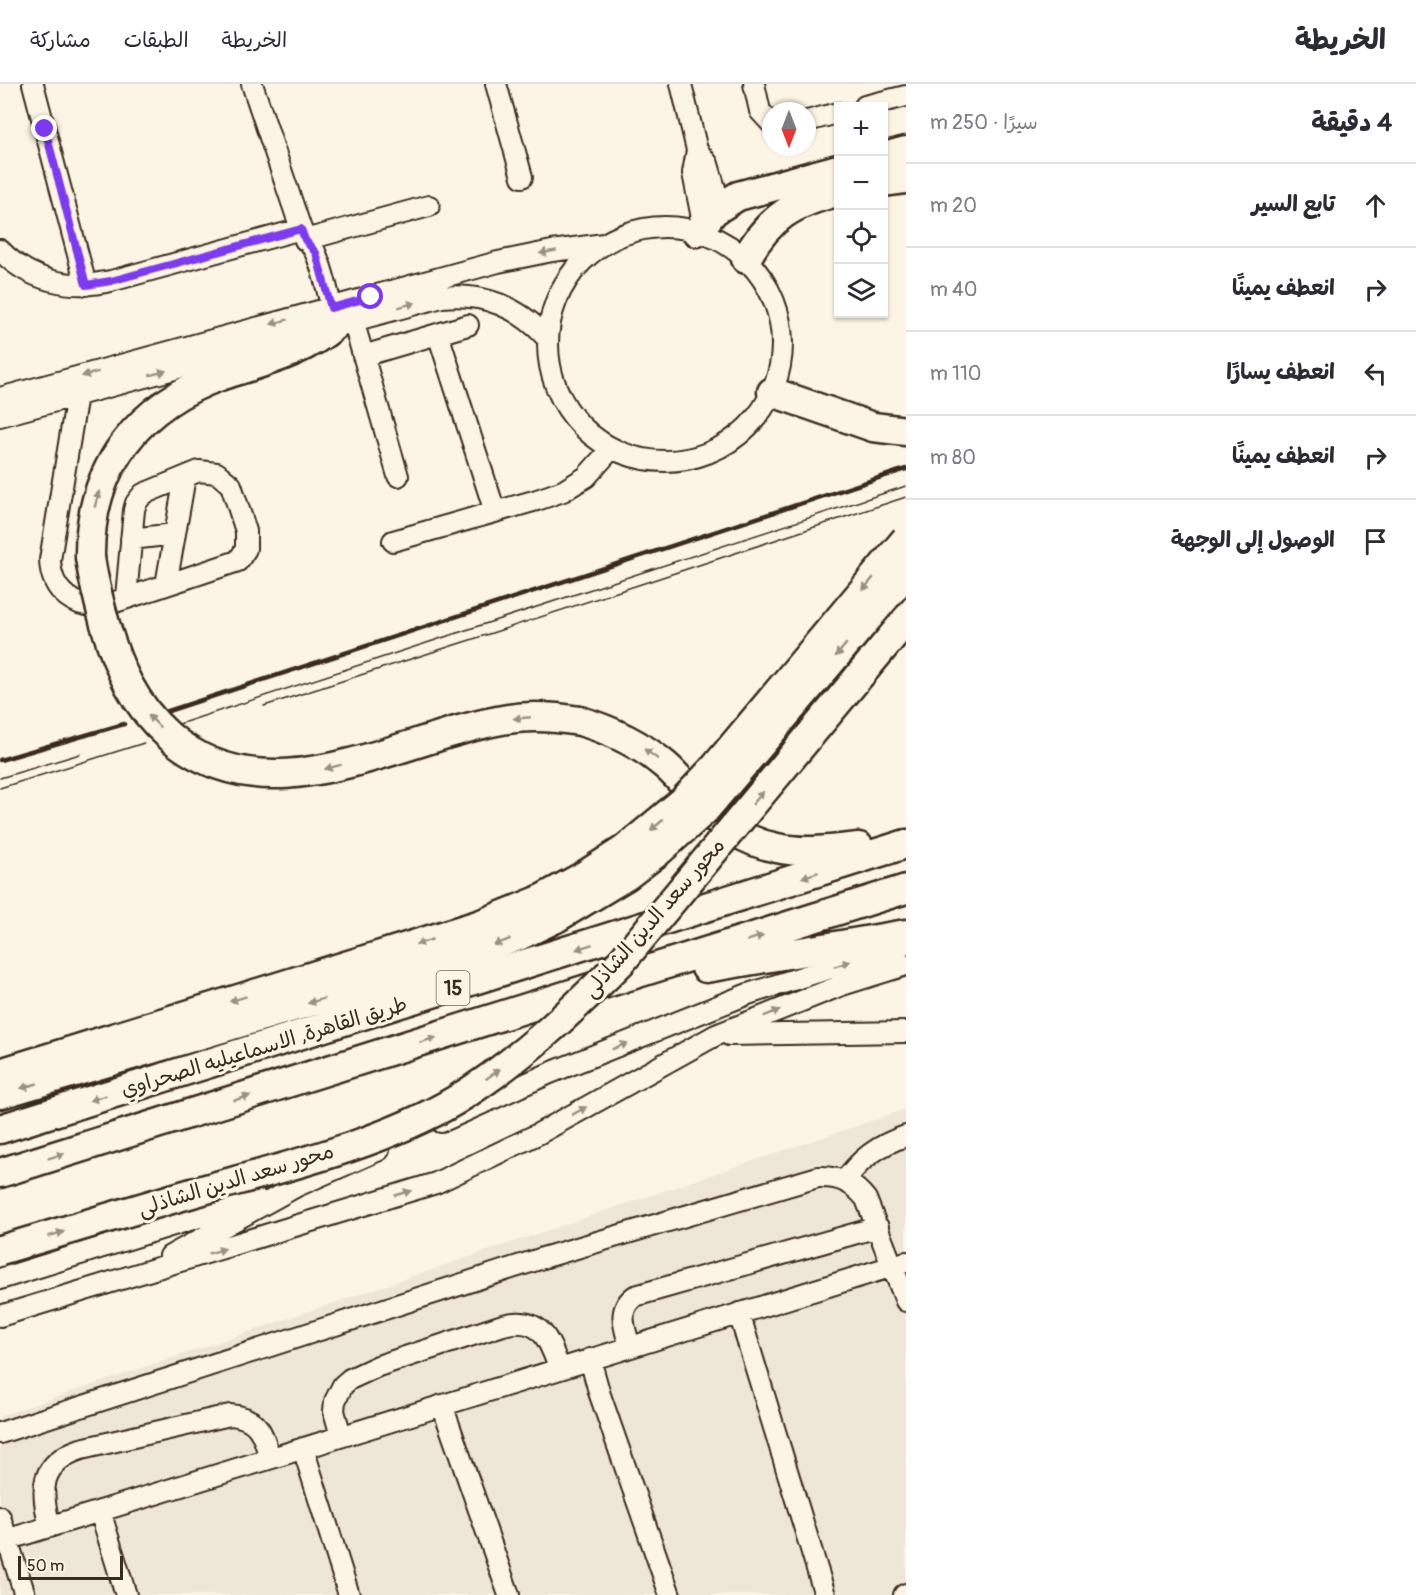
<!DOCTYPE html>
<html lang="ar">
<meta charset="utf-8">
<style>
:root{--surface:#fff;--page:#f7f7f7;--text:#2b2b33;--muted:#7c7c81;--line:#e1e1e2}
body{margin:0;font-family:Pangolin,"Playpen Sans Arabic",sans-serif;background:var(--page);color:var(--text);direction:rtl}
.controls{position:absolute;right:18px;top:18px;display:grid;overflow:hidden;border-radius:0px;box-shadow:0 2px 4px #0004}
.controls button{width:54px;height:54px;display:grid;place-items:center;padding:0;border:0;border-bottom:2px solid var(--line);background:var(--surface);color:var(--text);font:30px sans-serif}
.compass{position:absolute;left:762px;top:18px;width:54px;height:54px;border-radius:50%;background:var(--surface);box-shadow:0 2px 4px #0004;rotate:180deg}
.scale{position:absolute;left:18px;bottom:15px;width:105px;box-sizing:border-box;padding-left:6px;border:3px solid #3b2a1e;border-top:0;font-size:16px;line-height:21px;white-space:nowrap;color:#3b2a1e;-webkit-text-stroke:4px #fcf5e5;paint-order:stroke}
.stop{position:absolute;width:18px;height:18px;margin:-14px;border:4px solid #7c3aed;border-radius:50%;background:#fff}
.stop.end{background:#7c3aed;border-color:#fff;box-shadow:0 2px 6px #0008}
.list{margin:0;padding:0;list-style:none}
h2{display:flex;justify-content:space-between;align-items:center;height:78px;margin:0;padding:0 24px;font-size:26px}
h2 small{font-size:20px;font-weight:400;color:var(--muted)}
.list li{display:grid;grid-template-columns:39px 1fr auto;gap:18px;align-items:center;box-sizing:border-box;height:84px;padding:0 24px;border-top:2px solid var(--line)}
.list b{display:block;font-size:22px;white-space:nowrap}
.list em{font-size:20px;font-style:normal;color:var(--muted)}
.icon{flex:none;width:33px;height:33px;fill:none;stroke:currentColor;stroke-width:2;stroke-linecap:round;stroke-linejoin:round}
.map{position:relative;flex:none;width:906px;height:1511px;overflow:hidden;direction:ltr}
header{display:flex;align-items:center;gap:36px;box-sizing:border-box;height:84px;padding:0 30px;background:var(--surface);border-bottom:2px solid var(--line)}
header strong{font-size:28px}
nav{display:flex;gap:33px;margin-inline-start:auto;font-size:21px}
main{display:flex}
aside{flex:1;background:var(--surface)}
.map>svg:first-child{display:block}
</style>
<header>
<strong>الخريطة</strong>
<nav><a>الخريطة</a><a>الطبقات</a><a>مشاركة</a></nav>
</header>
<main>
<aside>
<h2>4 دقيقة<small>سيرًا · 250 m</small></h2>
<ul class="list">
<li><svg class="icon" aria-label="ahead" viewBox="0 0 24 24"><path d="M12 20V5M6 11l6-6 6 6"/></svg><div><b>تابع السير</b></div><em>20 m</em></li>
<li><svg class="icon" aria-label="right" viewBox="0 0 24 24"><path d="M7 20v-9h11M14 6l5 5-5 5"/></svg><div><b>انعطف يمينًا</b></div><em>40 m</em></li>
<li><svg class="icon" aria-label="left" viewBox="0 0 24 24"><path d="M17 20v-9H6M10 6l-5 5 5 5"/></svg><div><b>انعطف يسارًا</b></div><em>110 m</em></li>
<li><svg class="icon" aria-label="right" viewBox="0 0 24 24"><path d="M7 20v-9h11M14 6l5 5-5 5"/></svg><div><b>انعطف يمينًا</b></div><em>80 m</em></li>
<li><svg class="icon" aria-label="arrive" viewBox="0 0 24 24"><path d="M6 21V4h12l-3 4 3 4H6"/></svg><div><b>الوصول إلى الوجهة</b></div></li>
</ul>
</aside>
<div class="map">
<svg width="906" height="1511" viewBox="0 0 906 1511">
<rect width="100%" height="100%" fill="#fcf5e5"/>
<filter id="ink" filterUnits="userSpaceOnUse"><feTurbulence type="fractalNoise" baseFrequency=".0167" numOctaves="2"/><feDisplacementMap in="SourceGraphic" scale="12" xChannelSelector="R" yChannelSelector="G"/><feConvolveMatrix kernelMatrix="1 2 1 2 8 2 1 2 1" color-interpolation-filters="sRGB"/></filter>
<g filter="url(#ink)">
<path fill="#eee6d6" d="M906,1025v486h-906v-179z"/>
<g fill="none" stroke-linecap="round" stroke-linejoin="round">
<g stroke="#3b2a1e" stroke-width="24">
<path id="minor" d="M33,0l53,201
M252,0l49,145c4,10 11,15 15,25 9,20 13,44 18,65
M496,0l26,93
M681,0l16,66 11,14 12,42
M754,0l6,27 11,12
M865,22l41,-10
M807,37l31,-8
M697,66l-4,23 10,50
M548 260a117 117 0 1 1 234 0a117 117 0 1 1-234 0Z
M305,156l124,-34
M0,166c29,31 71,40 111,31l190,-52
M353,236l45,156
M438,250l57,178
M363,272l105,-31
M77,311l-27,165c1,32 25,50 56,45l132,-44 8,-12v-18l-15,-46 -14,-12 -18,-2 -56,23 -7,9 -2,7 -8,87
M0,314l498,-136 54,-11 52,-7
M0,332l442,-119c43,-4 77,10 106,42
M131,455l44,-5
M393,457l144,-41 26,-9 23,-14 26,-29
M166,501l19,-108
M729,951l177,-3
M441,1038l109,-49 198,-79 153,-48
M845,1097c15,-23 36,-37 61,-45
M170,1172l127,-70 82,-36
M0,1195l257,-80
M739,1229l86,282
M0,1232l436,-133 102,-49 178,-99 126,-50 64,-20
M630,1263c-5,-19 -14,-37 5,-51l243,-69
M590,1275l10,36 70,200
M442,1321l67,190
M0,1349l546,-176 272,-80c20,-1 35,5 48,22l40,102
M341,1352l-7,-25 1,-10 8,-16 7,-6 28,-13 125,-41c37,-10 46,14 56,43
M303,1364l46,147
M100,1427l26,84
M0,1433l25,78
M50,1443c-10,-37 -11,-64 31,-78l149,-34c29,2 33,19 40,43
M0,1458l906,-280
M904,1511l2,-1"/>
</g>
<g stroke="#3b2a1e" stroke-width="33">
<path id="highway" d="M884,73l22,-6
M884,98l22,-3
M697,148l17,-21 24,-15 100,-27
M746,175c22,-41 48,-57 92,-67
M772,308l101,35 33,4
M90,473c-1,-90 49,-153 133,-182 40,-13 80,-22 112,-50
M580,637c31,9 60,23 85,44 13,11 23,24 34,37 20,23 48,40 78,46 27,6 55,2 82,-1
M706,884l200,-34
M0,989l481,-149 57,-23
M0,1010l448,-133 70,-25 38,-18
M0,1045l906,-285
M0,1089l906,-284"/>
</g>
<use href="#minor" stroke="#fcf5e5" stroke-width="20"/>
<use href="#highway" stroke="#fcf5e5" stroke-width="28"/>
<path stroke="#3b2a1e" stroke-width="1.5" d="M264,622l228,-73 414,-136
M173,642l733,-240
M0,694l80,-24
M0,704l144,-45"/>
<path stroke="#3b2a1e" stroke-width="4.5" d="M159,630l747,-245
M0,676l124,-36"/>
<g stroke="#3b2a1e" stroke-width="33" stroke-linecap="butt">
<path id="highway-bridge" d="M90,473c3,23 9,45 15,67 13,44 29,81 64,112 101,87 230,0 339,-17 24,-4 48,-2 72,2
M538,817l44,-24 42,-27 58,-48 34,-36 190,-227
M556,834l70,-42 33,-25 46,-41 201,-237
M0,1166c72,-21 145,-44 217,-64 76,-21 171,-45 239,-86 62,-38 115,-88 166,-139l284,-341"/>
</g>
<use href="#highway-bridge" stroke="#fcf5e5" stroke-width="28"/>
</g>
<defs><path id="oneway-solid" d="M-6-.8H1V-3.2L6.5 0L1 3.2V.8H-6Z" transform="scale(1.5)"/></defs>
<g fill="#9c9082">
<use href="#oneway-solid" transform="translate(548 168) rotate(170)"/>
<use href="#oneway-solid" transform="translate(407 221) rotate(-15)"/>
<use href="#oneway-solid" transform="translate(279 238) rotate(165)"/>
<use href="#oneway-solid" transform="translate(158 289) rotate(-15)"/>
<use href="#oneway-solid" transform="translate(90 290) rotate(165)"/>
<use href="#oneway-solid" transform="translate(97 415) rotate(-74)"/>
<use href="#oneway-solid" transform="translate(868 500) rotate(130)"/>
<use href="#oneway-solid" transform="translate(841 566) rotate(130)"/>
<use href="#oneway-solid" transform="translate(522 634) rotate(175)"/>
<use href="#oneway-solid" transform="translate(154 637) rotate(-134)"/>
<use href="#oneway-solid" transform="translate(651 670) rotate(-144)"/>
<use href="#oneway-solid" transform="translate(333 683) rotate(165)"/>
<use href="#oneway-solid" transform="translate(758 714) rotate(-50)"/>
<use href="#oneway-solid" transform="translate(657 741) rotate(140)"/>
<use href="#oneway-solid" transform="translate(810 791) rotate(162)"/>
<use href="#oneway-solid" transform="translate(755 854) rotate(-18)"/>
<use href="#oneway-solid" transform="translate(424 858) rotate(163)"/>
<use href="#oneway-solid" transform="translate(502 858) rotate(159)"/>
<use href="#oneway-solid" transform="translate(584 863) rotate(162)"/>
<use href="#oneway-solid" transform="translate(842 880) rotate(-18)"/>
<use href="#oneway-solid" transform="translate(238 915) rotate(163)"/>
<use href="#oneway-solid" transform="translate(316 917) rotate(163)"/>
<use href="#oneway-solid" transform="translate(772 929) rotate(-22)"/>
<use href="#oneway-solid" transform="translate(428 956) rotate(-17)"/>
<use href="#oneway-solid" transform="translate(620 962) rotate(-22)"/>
<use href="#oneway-solid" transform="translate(493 990) rotate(-35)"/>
<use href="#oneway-solid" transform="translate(29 1002) rotate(164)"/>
<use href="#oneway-solid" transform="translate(98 1014) rotate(163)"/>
<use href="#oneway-solid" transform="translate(242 1014) rotate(-17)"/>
<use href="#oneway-solid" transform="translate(579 1027) rotate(-29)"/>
<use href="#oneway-solid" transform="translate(56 1072) rotate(-17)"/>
<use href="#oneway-solid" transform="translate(403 1109) rotate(-17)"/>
<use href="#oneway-solid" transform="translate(56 1150) rotate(-17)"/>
<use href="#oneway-solid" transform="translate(217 1167) rotate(-17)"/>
</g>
</g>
<g fill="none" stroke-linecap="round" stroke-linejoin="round" filter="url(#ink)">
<path stroke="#7c3aed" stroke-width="8" d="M45,45l41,156 25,-4 190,-52 4,11 11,13 15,55 40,-11"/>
</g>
<g text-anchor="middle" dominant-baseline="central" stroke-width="6" stroke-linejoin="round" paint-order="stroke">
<rect fill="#fcf5e5" stroke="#75675a" stroke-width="1.5" x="436.5" y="887" width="33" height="34" rx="4.5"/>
<g font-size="20" font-weight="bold" fill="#3b2a1e">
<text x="453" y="904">15</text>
</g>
<g font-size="21" fill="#3b2a1e" stroke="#fcf5e5">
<text transform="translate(654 834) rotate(-49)">محور سعد الدين الشاذلى</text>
<text transform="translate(264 963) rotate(-17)">طريق القاهرة, الاسماعيليه الصحراوي</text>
<text transform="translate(236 1096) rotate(-17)">محور سعد الدين الشاذلى</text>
</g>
</g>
</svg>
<div class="controls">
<button>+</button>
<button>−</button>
<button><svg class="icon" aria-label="locate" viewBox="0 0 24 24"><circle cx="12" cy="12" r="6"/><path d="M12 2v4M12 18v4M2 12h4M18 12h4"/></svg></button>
<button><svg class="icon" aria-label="layers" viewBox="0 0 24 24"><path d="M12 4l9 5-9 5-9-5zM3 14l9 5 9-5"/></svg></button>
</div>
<svg class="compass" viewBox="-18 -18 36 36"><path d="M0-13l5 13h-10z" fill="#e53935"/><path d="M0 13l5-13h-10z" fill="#7c7c81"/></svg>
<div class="scale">50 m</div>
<div class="stop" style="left:371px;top:213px"></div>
<div class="stop end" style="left:45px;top:45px"></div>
</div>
</main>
